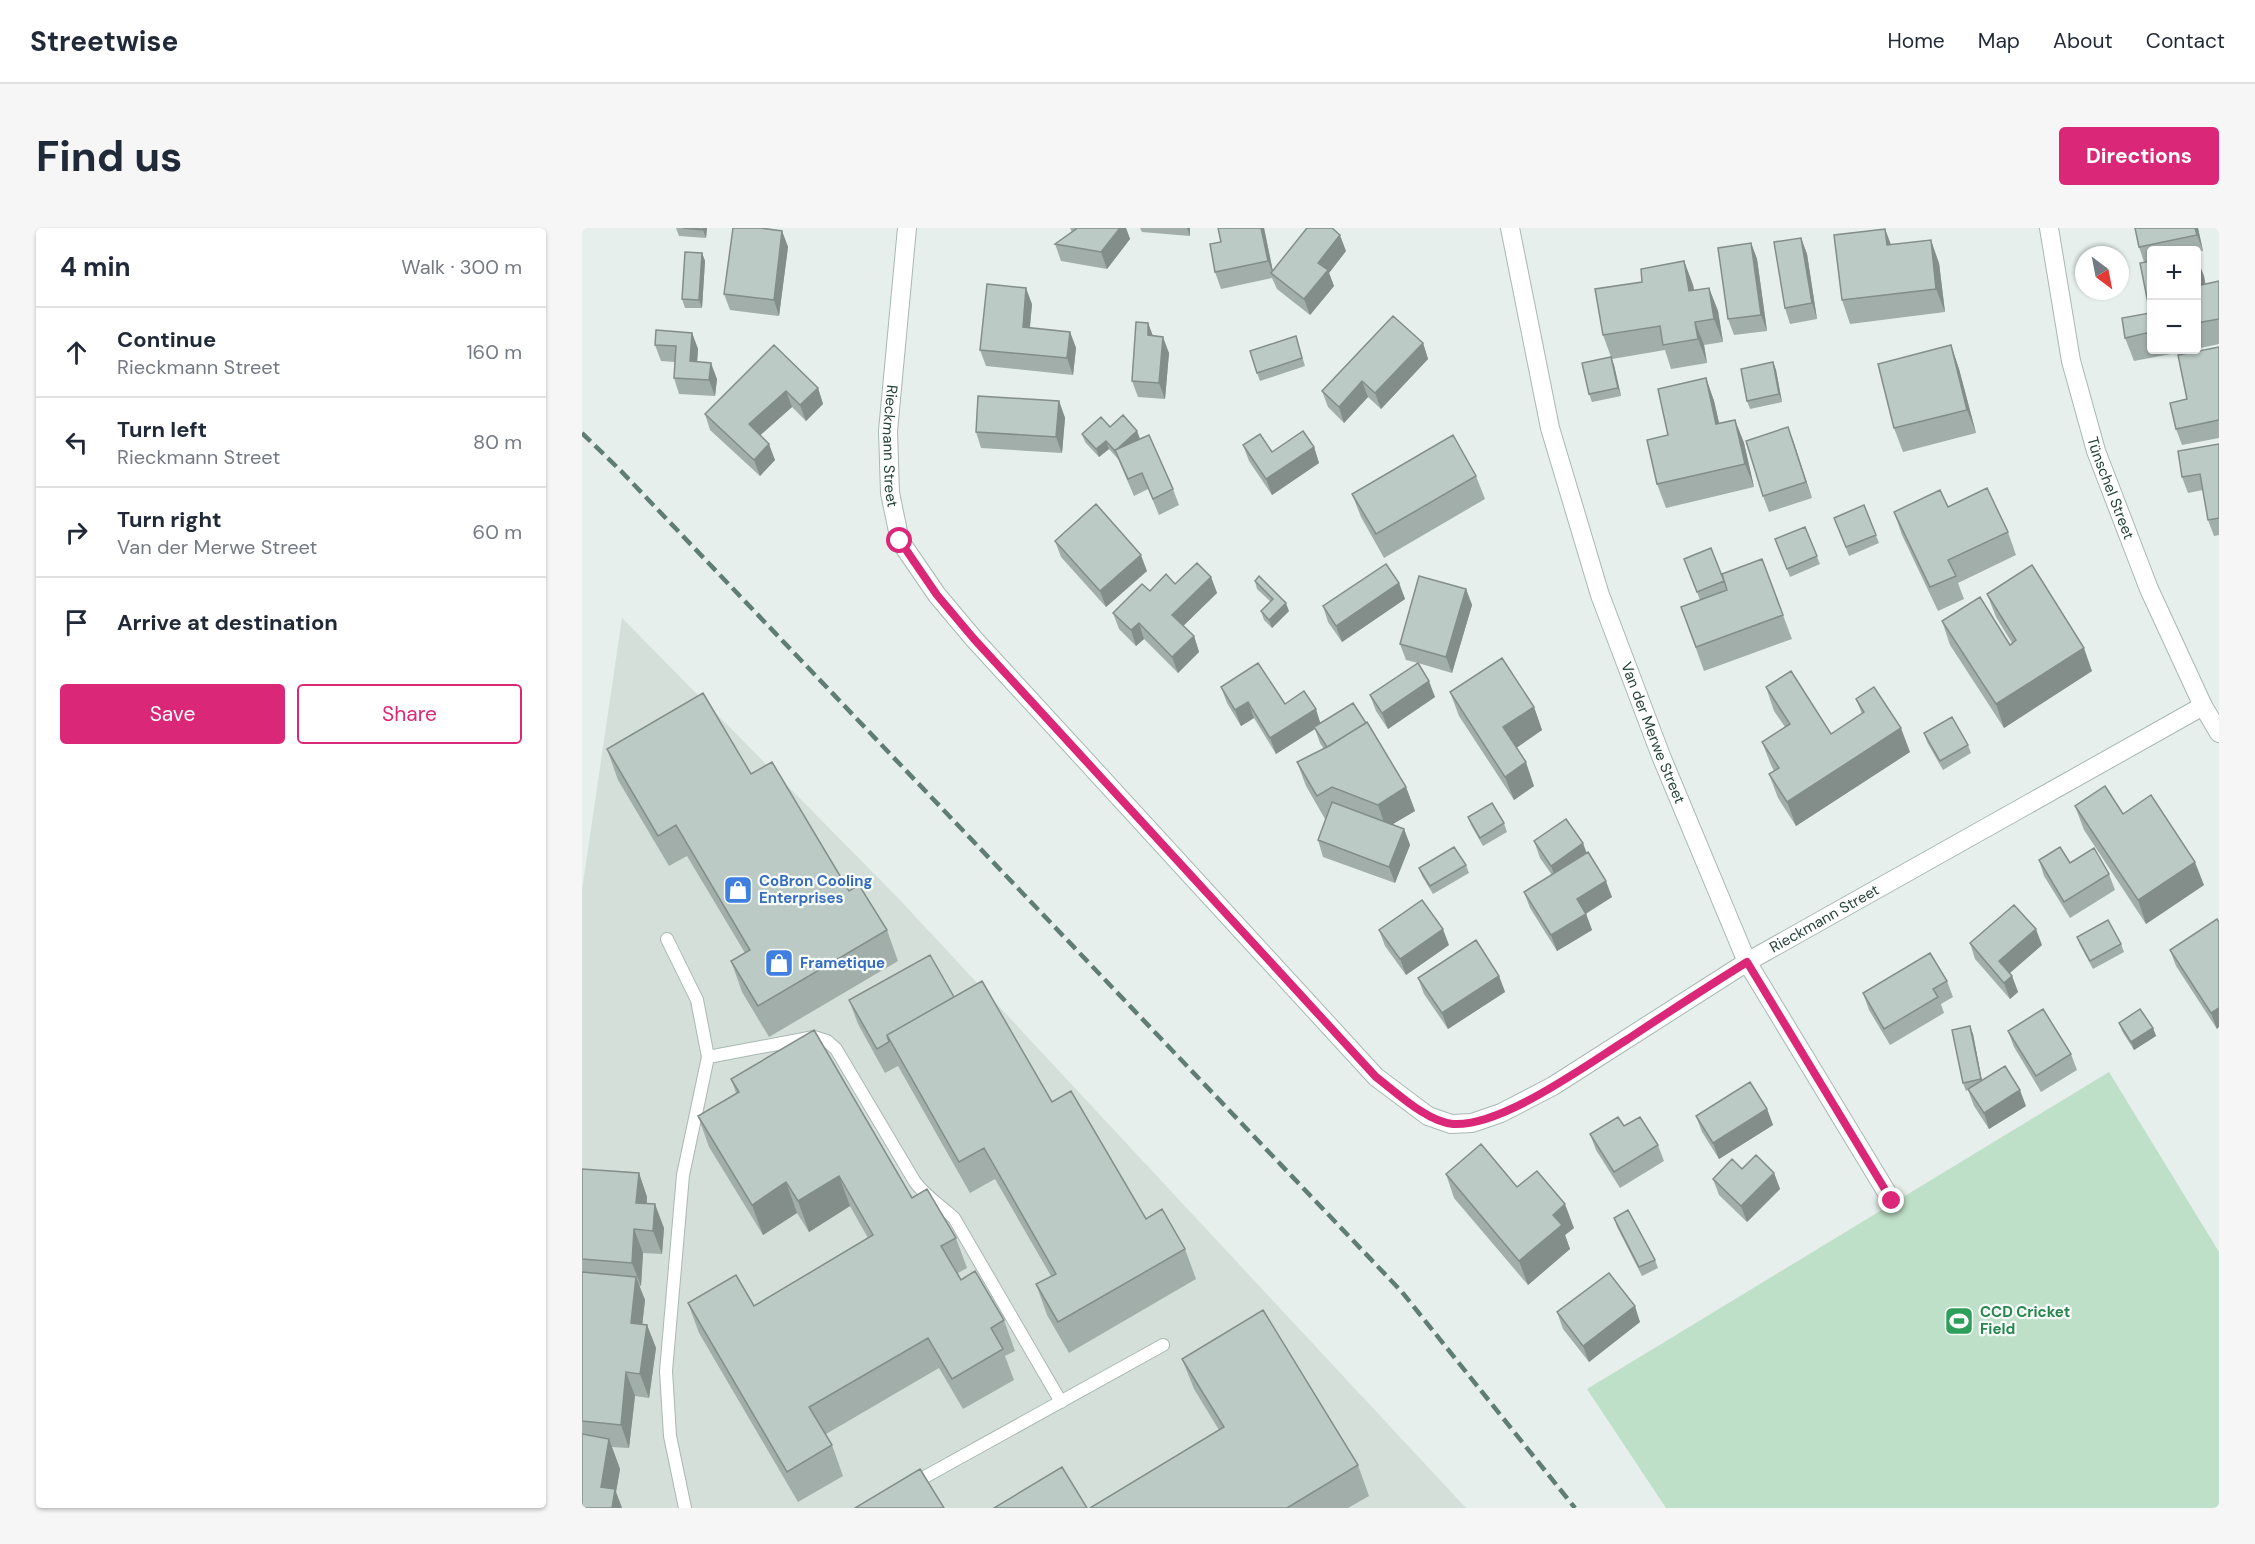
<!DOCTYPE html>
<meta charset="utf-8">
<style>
:root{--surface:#fff;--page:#f6f6f7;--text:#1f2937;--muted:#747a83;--line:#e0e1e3;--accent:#db2777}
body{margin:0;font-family:"DM Sans",sans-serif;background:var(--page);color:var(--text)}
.controls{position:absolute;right:18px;top:18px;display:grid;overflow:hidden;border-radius:6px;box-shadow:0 2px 4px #0004}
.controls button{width:54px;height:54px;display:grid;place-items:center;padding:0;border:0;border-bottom:2px solid var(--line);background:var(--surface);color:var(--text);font:30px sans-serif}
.compass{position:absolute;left:1493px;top:18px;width:54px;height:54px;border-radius:50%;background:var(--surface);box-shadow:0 2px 4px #0004;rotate:148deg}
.stop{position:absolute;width:18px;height:18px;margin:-14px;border:4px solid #db2777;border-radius:50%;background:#fff}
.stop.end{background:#db2777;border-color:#fff;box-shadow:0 2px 6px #0008}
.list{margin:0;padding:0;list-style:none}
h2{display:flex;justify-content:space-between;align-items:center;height:78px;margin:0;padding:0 24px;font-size:26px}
h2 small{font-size:20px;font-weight:400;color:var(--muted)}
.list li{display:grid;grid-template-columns:39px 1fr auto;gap:18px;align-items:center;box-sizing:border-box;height:90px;padding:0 24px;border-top:2px solid var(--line)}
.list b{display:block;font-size:22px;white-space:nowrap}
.list p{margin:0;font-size:20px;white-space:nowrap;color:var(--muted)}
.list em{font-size:20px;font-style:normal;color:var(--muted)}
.actions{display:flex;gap:12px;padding:18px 24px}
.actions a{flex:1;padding:14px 0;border:2px solid var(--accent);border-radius:6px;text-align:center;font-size:21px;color:var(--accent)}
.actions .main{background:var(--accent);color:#fff}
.icon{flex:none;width:33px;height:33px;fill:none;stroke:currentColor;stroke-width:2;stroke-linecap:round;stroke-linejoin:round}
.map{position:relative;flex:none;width:1637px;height:1280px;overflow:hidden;border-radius:6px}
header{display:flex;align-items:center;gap:36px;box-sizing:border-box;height:84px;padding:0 30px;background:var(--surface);border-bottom:2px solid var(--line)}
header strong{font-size:28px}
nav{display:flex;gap:33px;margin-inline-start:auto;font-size:21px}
.intro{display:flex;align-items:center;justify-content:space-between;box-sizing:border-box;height:144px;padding:0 36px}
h1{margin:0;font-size:42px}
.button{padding:15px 27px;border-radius:6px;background:var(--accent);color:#fff;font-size:21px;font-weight:700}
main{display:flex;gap:36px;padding:0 36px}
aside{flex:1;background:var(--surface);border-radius:6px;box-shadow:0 2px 4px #0004}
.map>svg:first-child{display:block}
</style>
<header>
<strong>Streetwise</strong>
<nav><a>Home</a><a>Map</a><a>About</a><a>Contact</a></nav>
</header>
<div class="intro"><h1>Find us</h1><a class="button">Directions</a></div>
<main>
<aside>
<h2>4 min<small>Walk · 300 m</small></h2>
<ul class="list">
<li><svg class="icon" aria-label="ahead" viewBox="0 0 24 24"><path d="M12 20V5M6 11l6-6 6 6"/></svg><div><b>Continue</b><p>Rieckmann Street</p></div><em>160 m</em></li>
<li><svg class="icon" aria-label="left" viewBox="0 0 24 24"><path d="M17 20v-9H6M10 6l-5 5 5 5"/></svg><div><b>Turn left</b><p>Rieckmann Street</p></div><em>80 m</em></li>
<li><svg class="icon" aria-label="right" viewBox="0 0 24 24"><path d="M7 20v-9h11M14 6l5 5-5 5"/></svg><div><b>Turn right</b><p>Van der Merwe Street</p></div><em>60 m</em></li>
<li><svg class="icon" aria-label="arrive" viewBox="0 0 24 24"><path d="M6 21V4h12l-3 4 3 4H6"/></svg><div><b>Arrive at destination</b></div></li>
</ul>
<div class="actions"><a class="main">Save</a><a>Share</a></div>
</aside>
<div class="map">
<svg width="1637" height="1280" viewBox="0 0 1637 1280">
<rect width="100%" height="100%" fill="#e6efeb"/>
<path fill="#d4dfda" d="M40,390l277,281 567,609h-884v-618z"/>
<path fill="#bfe0c8" d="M1527,844l110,180v256h-553l-79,-119z"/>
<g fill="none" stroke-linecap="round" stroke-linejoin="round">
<g stroke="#a8b8b2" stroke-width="14">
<path id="service" d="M85,711l30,61 11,57 -25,118 -17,196 4,65 15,72
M126,829l106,-20 13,4 9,8 79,133c11,15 26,24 39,36l107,184
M330,1256l251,-139"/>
</g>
<g stroke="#a8b8b2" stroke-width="20">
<g id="minor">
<path id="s1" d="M325,0l-19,203 2,62 10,48 37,54 37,44 402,438 52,39 23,8 21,-1 29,-10 52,-27 194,-124 456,-256"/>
<path id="s2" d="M928,0l40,200 50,167 61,161 86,206 145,239"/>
<path id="s3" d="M1467,0l22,133 25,90 53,138 54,117 16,27"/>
</g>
</g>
<use href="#service" stroke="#fff" stroke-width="12"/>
<use href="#minor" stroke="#fff" stroke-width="18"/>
<path stroke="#5f7d75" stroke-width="4.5" stroke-dasharray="12 6" stroke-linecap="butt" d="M0,205l39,38 781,821 173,216"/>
</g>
<path fill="#a1aea9" d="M94,0h31l-1,10 -27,-2z
M488,0h56l4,11 -23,30 -46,-8 -6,-17 17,-12z
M558,0h50v8l-48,-4z
M636,0h46l9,43 73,-20 -17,22 5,13 -24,29 -33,-26 -5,-11 -51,11 -6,-17 6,-30z
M1616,0l5,23 -7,1v-2h-45v100h41l-58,11 -9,-23 25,-25 -6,-51 -5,-15z
M1303,1l6,16 48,18 6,49 -95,12 -8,-24z
M200,3l6,16 -9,69 -49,-6 -6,-16z
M1219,10l6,16 10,65 -27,5 -5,-16z
M1169,15l6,16 10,72 -33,4 -6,-16z
M120,25l3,8 -3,47h-17l-3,-9z
M1614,28l8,20 1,8 14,-3v63l-23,5z
M1102,33l9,24 1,5 15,-2 9,23 5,31 -19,3 3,18 -36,6 -6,-19 -53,9 2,6 7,31 -29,6 -3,-8 22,-37 -8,-22 39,-53z
M450,76l-2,24 40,4 6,16 -3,27 -87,-9 -6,-16z
M566,95l5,13 16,17 -4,46 -27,-2 -6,-16z
M110,105l6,16 -1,13 20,17 -2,17 -36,-2 -5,-16 1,-16 -14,-1 -6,-16z
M714,108l9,30 -45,15 -3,-8z
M841,115l5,16 -47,50 -13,-12 -24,26 -16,-16 -6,-16z
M192,117l44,43 5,16 -17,17 -14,-14 -32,28 15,25 -15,16 -50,-46 -5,-16z
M1369,117l8,24 17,64 -73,19 -9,-24z
M1637,119v91l-37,7 -6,-16 11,-30z
M1191,134l3,8 6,32 -32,7 -3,-8z
M1124,150l8,23 5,23 16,-4 9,23 10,44 -88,21 -9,-24 11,-49z
M477,173l6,17 -3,35 -81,-5 -5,-16z
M528,199l27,4 3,8 33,50 6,16 -20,10 -11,-26 -14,7 -16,-37 -9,-10 -10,8 -14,-15 -3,-8z
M1206,199l24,71 -43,14 -6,-16z
M1637,216v91l-5,1 -6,-16 -5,-30 -15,3 -6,-16z
M661,217l29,7 42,-5 5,16 -47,32 -23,-34z
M894,248l9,23 -101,59 -23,-41 -9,-23z
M1282,277l15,38 -30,13 -15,-38z
M1366,279l60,25 8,23 -58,28 6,16 -26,12 -36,-76 -8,-23z
M1223,299l15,37 -30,13 -15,-38z
M473,313l92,30 -41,36 -45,-50z
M1129,320l16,42 35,-31 30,80 -88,32 -23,-64 19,-7 -16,-41z
M629,349l6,16 -34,33 11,10 5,16 -21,21 -34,-34 -8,7 -17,-17 -6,-16 37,-22 25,-7z
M673,353l34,30 -17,17 -8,-8 -3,-9 10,-9 -14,-13z
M817,355l6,16 -63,43 -14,-20 -5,-16z
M884,361l6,16 -20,68 -34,-10 17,34 -47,32 -12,-18 -6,-16 48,-32 -12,-3 -6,-16z
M1405,366l105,77 -88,57 -54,-83 -8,-24 68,24 2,-2 -16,-26z
M639,459l64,17 36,19 85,64 9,24 -22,13 11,5 6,16 -15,38 -72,-26 -5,-17 8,-21h-1l-19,-33 -9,-24 27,-13 -4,-6 -5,-14 -39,25 -22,-36 -13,8 -14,-23z
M1184,459l65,47 31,-20 -6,-15 54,53 -114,74 -18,-28 -9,-24 5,-3 -3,-6 -9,-23 23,-15 -11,-16z
M868,464l84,15 8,23 -26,18 18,38 -20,14 -55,-84z
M1342,505l44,12 3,8 -28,17 -16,-28z
M25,521l144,25 98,117 38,39 11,31 -129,76 -27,-45 -11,-31 14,-8 -58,-97 -18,10 -51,-86z
M1493,578l48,8 81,71 -58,39 -62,-94z
M886,589l36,6 3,9 -24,14 -12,-21z
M952,613l53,12 25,44 -26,17 6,16 -35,21 -27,-43 -6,-16 28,-17 -12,-17z
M1457,632l31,3 39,11 6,16 -45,28 -26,-42z
M884,637l3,8 -36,21 -11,-18 -3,-8z
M1637,694l-2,107 -41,-63 -6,-16z
M797,702l70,15 -43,30 -21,-29z
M1495,709l44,7 3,8 -31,17 -13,-24z
M1388,715l72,2 -32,28 2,3 6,16 -8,7 -35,-40z
M917,748l6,16 -57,37 -24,-35 -6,-16z
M1365,753l6,16 -12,7 3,9 -54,32 -21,-35 -6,-17z
M372,769l98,105 94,117 39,30 11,30 -127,74 -22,-38 -11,-31 15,-8 -56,-97 -25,14 -72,-127 -13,7 -27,-49 -9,-24z
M1537,795l34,5 3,8 -22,14 -12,-19z
M1426,803l63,23 6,16 -36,22 -27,-45z
M1391,806l9,47 44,25 -37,23 -15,-23 -6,-16 -2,1 -3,-8z
M149,851l181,119 44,40 11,30 -9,5 3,7 43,40 11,31 -10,5 9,24 -51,29 -24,-41 -113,66 6,11 11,31 -45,26 -99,-169 -11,-30 66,3 114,-68 -18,-32 -41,26 -12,-19 -34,22 -54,-88 -11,-31 38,-23z
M1185,881l6,16 -54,34 -17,-27 -6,-16z
M1042,898l34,19 6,16 -44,27 -24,-38 -6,-16z
M0,941l57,4 8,24v6l17,25 -2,26 -19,-1 -2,33h-2l6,14 -3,24 5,1 9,23 -7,50 -14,-2 -6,52 -17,-1 8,22 -4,23 6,16h-40z
M1160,941l32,4 6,16 -33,33 -28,-27 -6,-16z
M864,946l71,13 57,41 -9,7 5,14 -42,36 -74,-87z
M1032,990l41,42 3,8 -16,8 -25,-49z
M975,1084l83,10 -51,40 -26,-33z
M600,1131l176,106 11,31 -21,12h-258l129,-78 -25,-41z"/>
<path fill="#838d89" d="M121,0h4l-1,10 -3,-8z
M538,0h6l4,11 -23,30 -6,-17z
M605,0h3v8z
M679,0h3l10,49 -6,-16z
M1613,0h3l5,23 -6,-16z
M1303,1l9,24 -7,-8z
M200,3l6,16 -9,69 -5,-16z
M758,7l6,16 -17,22 5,13 -24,29 -6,-16 14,-36z
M1219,10l6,16 10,65 -5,-16z
M1349,12l8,23 6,49 -9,-23z
M1169,15l6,16 10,72 -6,-16z
M120,25l3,8 -3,47 -3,-8z
M1614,28l8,20 6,32 -9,-23z
M1102,33l9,24 5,29 -9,-23z
M444,60l6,16 -4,40 -5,-17z
M1127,60l9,23 5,31 -9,-23z
M1113,94l9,23 3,18 -9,-24z
M566,95l6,16 -6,-4z
M488,104l6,16 -3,27 -6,-17z
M110,105l6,16 -2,28 -6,-16z
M581,109l6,16 -4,46 -6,-16z
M841,115l5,16 -47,50 -6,-16z
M1369,117l8,24 17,64 -9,-23z
M1029,129l3,8 7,31 -3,-8z
M1191,134l3,8 6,32 -3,-8z
M129,135l6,16 -2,17 -6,-16z
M1124,150l8,23 11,47 -9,-24z
M780,153l6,16 -24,26 -5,-16z
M236,160l5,16 -17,17 -6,-16z
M204,163l6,16 -37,33 -6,-16z
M477,173l6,17 -3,35 -6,-16z
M1153,192l9,23 10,44 -9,-23z
M1206,199l6,16 18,55 -6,-16z
M555,203l3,8 -25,11z
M524,213l3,8 -10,8 -3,-8z
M187,216l6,16 -15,16 -6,-16z
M732,219l5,16 -47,32 -6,-16z
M559,327l6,16 -41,36 -6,-16z
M629,349l6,16 -39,38 -6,-16z
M817,355l6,16 -63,43 -6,-16z
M884,361l6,16 -20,68 -6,-16z
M704,375l3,8 -17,17 -3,-8z
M557,395l5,16 -8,7 -5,-16z
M612,408l5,16 -21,21 -6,-16z
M1502,420l8,23 -88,57 -8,-24z
M847,453l6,16 -47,32 -6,-16z
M666,474l6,16 -13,8 -6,-16z
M952,479l8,23 -30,21 -9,-24z
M734,481l5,16 -45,29 -6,-16z
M1319,500l9,24 -114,74 -9,-24z
M944,534l8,24 -20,14 -9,-23z
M824,559l9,24 -29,17 -8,-23z
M822,601l6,16 -15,38 -6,-16z
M1001,615l6,16 -32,23 -6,-16z
M1613,634l9,23 -58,39 -8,-24z
M1024,653l6,16 -29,18 -6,-16z
M1004,686l6,16 -35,21 -6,-16z
M861,701l6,16 -43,30 -6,-16z
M1454,701l6,16 -37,32 -6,-16z
M917,748l6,16 -57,37 -6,-16z
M1430,748l6,16 -8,7 -6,-16z
M1637,780v19l-2,2 -6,-16z
M1388,798l3,8 10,53 -2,-8z
M1571,800l3,8 -22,14 -3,-8z
M1438,862l6,16 -37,23 -5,-16z
M1185,881l6,16 -54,34 -6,-16z
M57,945l8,24 -2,29 -9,-23z
M1192,945l6,16 -33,33 -6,-16z
M257,948l11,30 -41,26 -11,-31z
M204,954l11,31 -34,22 -11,-30z
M73,976l9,24 -2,26 -9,-23z
M983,976l9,24 -9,7 5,14 -42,36 -9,-24 34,-46z
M52,1001l9,24 -2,33 -9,-23z
M54,1049l9,23 -5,46 -9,-23z
M1053,1078l5,16 -51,40 -6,-16z
M65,1097l9,23 -7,50 -9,-24z
M44,1144l9,24 -6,52 -8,-23z
M27,1211l11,30 -4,23 6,16h-13l-8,-21z"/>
<path fill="#bbcac4" stroke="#838d89" stroke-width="1.5" d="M101,0h20v2z
M151,0h28l21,3 -8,69 -50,-6z
M494,0h44l-19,24 -46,-8 21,-15z
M636,0h43l7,33 -53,11 -5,-28 11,-2z
M725,0h25l8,7 -22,28 10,7 -24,29 -33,-26z
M1553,0h60l2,7 -58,12z
M1303,1l2,16 44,-5 5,49 -94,11 -8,-65z
M1219,10l11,65 -27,5 -11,-66z
M1169,15l10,72 -33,4 -10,-71z
M103,24l17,1 -3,47 -17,-1z
M1614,32l5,25 18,-4v38l-23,4z
M1102,33l5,30 20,-3 5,31 -19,3 3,17 -35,6 -3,-19 -57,9 -8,-46 47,-7 -1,-13z
M1569,33v71l-26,6 -3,-20 28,-5 -10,-50z
M405,56l39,4 -3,39 47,5 -3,26 -87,-8z
M811,88l30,27 -48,50 -13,-12 -23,26 -17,-16z
M554,94l12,1v12l15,2 -4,46 -27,-2z
M74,102l36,3 -2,28 21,2 -2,17 -35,-2 2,-32 -21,-1z
M714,108l6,22 -45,15 -7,-22z
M192,117l44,43 -18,17 -14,-14 -37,33 20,20 -15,16 -49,-46z
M1369,117l16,65 -73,18 -16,-64z
M1637,119v73l-43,9 -6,-26 17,-4 -9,-44z
M1029,129l7,31 -29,6 -7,-31z
M1191,134l6,32 -32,7 -6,-32z
M1124,150l10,46 19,-4 10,44 -88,20 -10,-44 21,-5 -10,-46z
M396,168l81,5 -3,36 -80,-5z
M541,187l14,16 -22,20 -9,-10 -10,8 -14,-15 19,-17 9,10z
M1206,199l18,55 -43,14 -17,-55z
M721,203l11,16 -48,32 -23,-34 17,-11 12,18z
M567,207l24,54 -20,10 -11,-26 -14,6 -13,-29z
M871,207l23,41 -100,58 -24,-40z
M1637,216v74l-11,2 -8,-46 -18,3 -4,-26z
M1405,260l21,44 -60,28 8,16 -26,11 -36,-75 46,-22 8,17z
M514,276l45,51 -41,36 -45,-50z
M1282,277l12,30 -30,12 -12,-29z
M1223,299l12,29 -30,13 -12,-30z
M1129,320l13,33 -27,11 -13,-33z
M1180,331l21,56 -87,32 -15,-40 46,-17 -5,-16z
M615,335l14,14 -39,38 22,21 -22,21 -33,-34 -8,7 -18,-17 29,-29 8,7 16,-17 9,10z
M804,336l13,19 -63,43 -13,-20z
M1450,337l52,83 -88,56 -54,-83 38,-24 30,48 6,-5 -29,-46z
M677,348l27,27 -17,17 -8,-9 12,-12 -18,-18z
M837,348l47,13 -20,68 -46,-13z
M920,430l32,49 -31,20 23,35 -21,15 -55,-85z
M676,435l27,41 19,-13 12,18 -46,29 -22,-36 -13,8 -14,-23z
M836,435l11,18 -47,32 -12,-18z
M1209,443l40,63 33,-22 -8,-13 18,-12 27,41 -114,74 -18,-28 10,-6 -17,-26 28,-18 -24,-37z
M121,465l48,81 21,-12 77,129 10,-6 28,45 -129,76 -27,-45 19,-11 -74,-125 -18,11 -51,-87z
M771,475l13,20 -39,24 -13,-20z
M1370,489l16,28 -28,16 -16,-28z
M785,494l39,65 -28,18 -46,-18 -15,9 -20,-34 32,-16z
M1523,558l18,28 28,-19 44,67 -57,38 -63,-94z
M750,574l72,27 -15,38 -71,-27z
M910,575l12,20 -24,15 -12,-21z
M984,591l17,24 -32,23 -17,-25z
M872,619l12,18 -36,21 -11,-18z
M1478,619l10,16 24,-15 15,26 -45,28 -25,-42z
M1006,624l18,29 -29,18 9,15 -35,21 -27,-43z
M840,672l21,29 -43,30 -21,-29z
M1432,677l22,24 -37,32 13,15 -8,7 -34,-40z
M1635,691l2,3v86l-8,5 -41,-63z
M1526,692l13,24 -31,17 -13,-24z
M894,712l23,36 -57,37 -24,-35z
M1348,725l17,28 -14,8 5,8 -54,32 -21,-36z
M348,727l24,42 -67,38 2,7 -12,7 -28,-49z
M400,753l70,121 19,-11 75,128 16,-10 23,40 -127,73 -22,-38 20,-10 -72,-126 -25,14 -72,-127z
M1461,781l28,45 -35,22 -28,-45z
M1558,781l13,19 -22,14 -12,-19z
M1388,798l11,53 -18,4 -11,-53z
M232,802l98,168 15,-9 29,49 -15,8 20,34 14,-9 29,49 -13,8 12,21 -51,30 -24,-41 -119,69 23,38 -45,27 -99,-169 48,-28 18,31 119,-71 -34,-59 -41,25 -12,-19 -34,23 -54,-89 41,-24 -8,-13z
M1423,838l15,24 -36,23 -16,-24z
M1168,854l17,27 -54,34 -17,-27z
M1036,889l6,9 16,-9 18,28 -44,27 -24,-38z
M899,916l36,43 20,-16 28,33 -12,11 9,10 -43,36 -73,-87z
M1174,927l18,18 -33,33 -28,-27 19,-20 10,10z
M0,941l57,4 -3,30 19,1 -2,27 -19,-2 -2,34 -50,-4z
M1046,982l27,50 -16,7 -25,-49z
M0,1044l54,5 -5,46 16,2 -7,49 -14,-2 -5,53 -39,-4z
M1027,1045l26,33 -52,40 -26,-34z
M681,1082l95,155 -71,43h-197l134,-81 -42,-68z
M0,1206l27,5 -8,48 14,2 -3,19h-30z
M480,1239l25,41h-93z
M338,1241l24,39h-89z"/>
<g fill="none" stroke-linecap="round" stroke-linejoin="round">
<path stroke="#db2777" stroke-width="8" d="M318,313l37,54 37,44 402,438c20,15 51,45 77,47 49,3 133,-59 175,-85 39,-26 79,-52 119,-77l145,239"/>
</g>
<defs>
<g id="shop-square" transform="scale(1.5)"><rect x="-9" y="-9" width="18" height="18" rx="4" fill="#3f7fe0" stroke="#f7fbf9"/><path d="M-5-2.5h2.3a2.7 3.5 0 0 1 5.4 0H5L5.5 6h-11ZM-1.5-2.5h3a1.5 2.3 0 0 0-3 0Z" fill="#fff"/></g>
<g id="stadium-square" transform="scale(1.5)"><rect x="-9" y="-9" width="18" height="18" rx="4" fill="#2e9e5b" stroke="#f7fbf9"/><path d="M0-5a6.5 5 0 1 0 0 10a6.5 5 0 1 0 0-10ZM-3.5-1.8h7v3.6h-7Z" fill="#fff"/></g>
</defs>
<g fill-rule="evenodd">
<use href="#shop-square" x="156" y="662"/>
<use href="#shop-square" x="197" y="735"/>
<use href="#stadium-square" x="1377" y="1093"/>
</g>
<g text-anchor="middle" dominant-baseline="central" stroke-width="4.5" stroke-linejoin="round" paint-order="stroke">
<g font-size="15" fill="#24423a" stroke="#f7fbf9">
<text stroke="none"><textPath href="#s1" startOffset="219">Rieckmann Street</textPath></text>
<text stroke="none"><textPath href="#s3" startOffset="268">Tünschel Street</textPath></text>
<text stroke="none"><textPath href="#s2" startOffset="526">Van der Merwe Street</textPath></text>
<text stroke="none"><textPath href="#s1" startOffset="1551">Rieckmann Street</textPath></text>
</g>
<g font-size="15" font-weight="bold" fill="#366cbe" stroke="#f7fbf9" text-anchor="start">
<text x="177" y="653">CoBron Cooling<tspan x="177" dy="17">Enterprises</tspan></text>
<text x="218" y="735">Frametique</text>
</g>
<g font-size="15" font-weight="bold" fill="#27864d" stroke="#f7fbf9" text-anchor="start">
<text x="1398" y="1084">CCD Cricket<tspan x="1398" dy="17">Field</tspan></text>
</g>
</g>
</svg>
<div class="controls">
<button>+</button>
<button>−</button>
</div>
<svg class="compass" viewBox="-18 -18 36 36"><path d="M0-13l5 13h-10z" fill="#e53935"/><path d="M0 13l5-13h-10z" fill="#747a83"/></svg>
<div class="stop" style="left:318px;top:313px"></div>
<div class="stop end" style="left:1310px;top:973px"></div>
</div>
</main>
